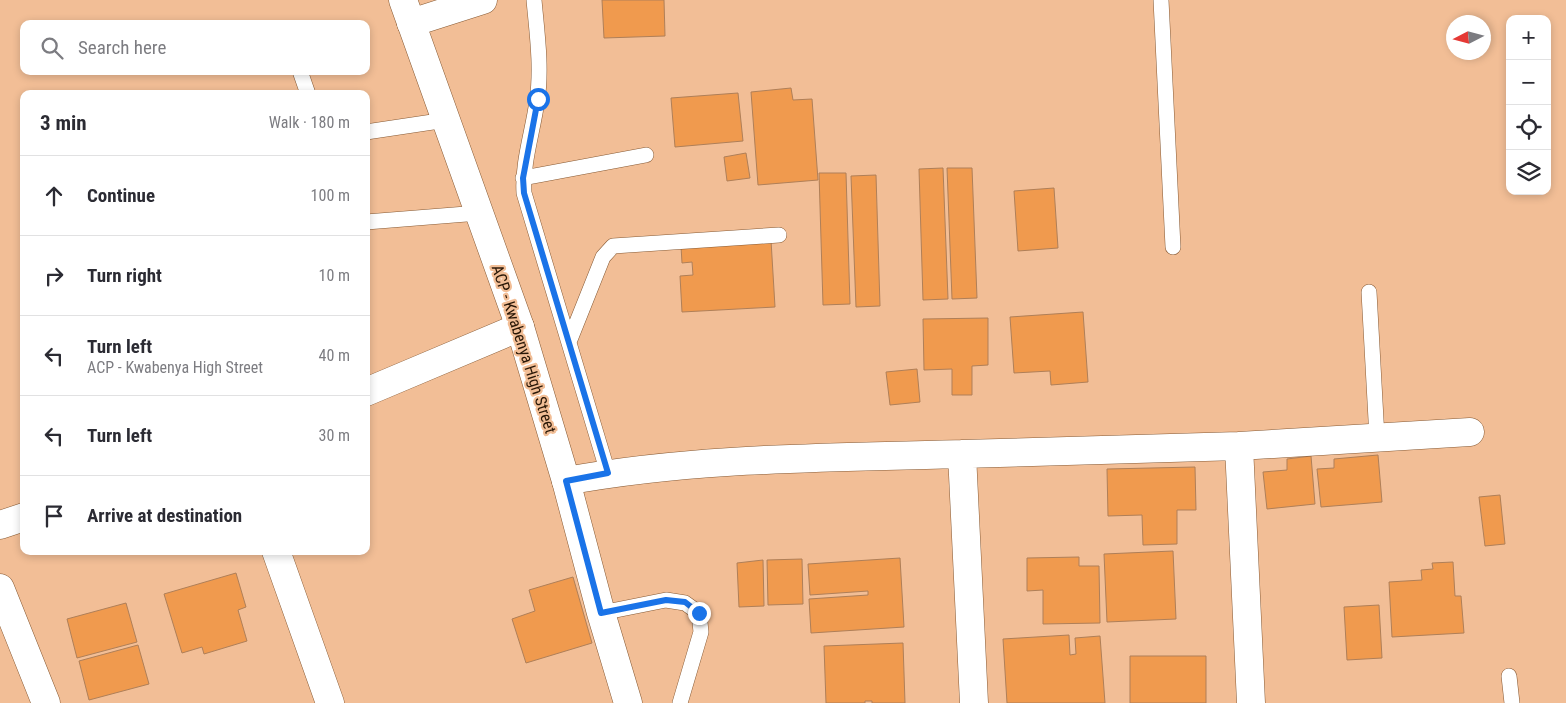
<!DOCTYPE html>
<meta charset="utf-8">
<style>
:root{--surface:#fff;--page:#f2f2f3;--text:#2b2b33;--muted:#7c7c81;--line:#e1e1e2}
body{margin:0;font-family:"Roboto Condensed",sans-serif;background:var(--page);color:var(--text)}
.controls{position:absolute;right:15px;top:15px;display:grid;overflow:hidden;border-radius:10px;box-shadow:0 2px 8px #0003}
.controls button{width:45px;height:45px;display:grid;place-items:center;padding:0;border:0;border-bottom:1px solid var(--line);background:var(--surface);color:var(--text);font:25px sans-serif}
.compass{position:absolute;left:1446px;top:15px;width:45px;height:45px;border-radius:50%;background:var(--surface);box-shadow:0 2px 8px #0003;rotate:264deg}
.stop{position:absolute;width:15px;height:15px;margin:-11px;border:4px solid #1a73e8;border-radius:50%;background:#fff}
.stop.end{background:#1a73e8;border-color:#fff;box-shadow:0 1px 5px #0008}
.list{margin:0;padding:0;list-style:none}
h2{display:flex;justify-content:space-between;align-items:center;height:65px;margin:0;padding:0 20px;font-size:21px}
h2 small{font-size:16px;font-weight:400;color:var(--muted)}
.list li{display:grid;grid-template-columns:32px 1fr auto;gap:15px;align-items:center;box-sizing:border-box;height:80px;padding:0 20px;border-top:1px solid var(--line)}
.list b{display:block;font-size:19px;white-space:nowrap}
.list p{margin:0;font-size:16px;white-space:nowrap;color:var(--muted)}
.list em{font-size:16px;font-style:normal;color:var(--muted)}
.icon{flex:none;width:28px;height:28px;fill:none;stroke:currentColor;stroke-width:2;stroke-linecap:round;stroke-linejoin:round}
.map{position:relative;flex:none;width:1566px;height:703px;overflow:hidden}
.search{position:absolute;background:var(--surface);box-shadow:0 2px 8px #0003;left:20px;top:20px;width:350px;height:55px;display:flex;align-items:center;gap:12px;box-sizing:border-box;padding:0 18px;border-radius:10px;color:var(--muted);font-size:19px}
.panel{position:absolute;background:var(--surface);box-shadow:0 2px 8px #0003;left:20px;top:90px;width:350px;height:465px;border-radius:10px}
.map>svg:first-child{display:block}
</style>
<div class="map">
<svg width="1566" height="703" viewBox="0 0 1566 703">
<rect width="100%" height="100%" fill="#f2be96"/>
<path fill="#f09a4e" stroke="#af7f58" d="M602,0h62l1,36 -61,2z
M791,88l2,12 19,-1 6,81 -60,5 -7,-93z
M738,93l5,48 -68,6 -4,-49z
M746,153l4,25 -23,3 -3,-24z
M943,168l5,131 -25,1 -4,-131z
M947,168h25l5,130 -25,1z
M819,173h27l4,131 -27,1z
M876,175l4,131 -24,1 -5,-131z
M1054,188l4,60 -40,3 -4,-60z
M771,240l4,67 -93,5 -2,-36 13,-1 -1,-13 -10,1 -1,-17z
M1083,312l5,70 -37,3 -1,-14 -36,2 -4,-56z
M988,318v47l-16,1v29h-20v-26l-28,1 -1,-51z
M917,369l3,33 -30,3 -4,-33z
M1378,455l4,47 -61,5 -4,-38 17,-1v-9z
M1311,456l4,48 -48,5 -4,-37 24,-2v-11z
M1195,467l1,43h-19v34l-34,1 -1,-30 -34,1 -1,-47z
M1500,495l5,49 -20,2 -6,-49z
M1173,551l3,68 -69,3 -3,-68z
M1079,557v9h20l1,57 -57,1v-34l-16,1v-33z
M900,558l4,69 -93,6 -2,-34 59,-4v-4l-58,4 -2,-31z
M802,559l1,45 -35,1 -1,-45z
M763,560l1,46 -25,1 -2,-44z
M1453,562l2,34h6l3,37 -72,4 -3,-55 33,-2 -1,-10 12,-1 -1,-6z
M236,573l10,34 -8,3 9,31 -43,13 -2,-7 -20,6 -18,-59z
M573,577l19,66 -66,20 -14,-44 23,-8 -6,-21z
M126,603l11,39 -60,16 -10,-39z
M1379,605l3,53 -35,2 -3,-53z
M1069,635l1,20 6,-1 -1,-16 25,-2 5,67h-98l-4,-64z
M903,643l2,60h-33v-2h-7v2h-39l-2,-57z
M138,645l11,39 -60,16 -10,-39z
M1130,656h76v47h-76z"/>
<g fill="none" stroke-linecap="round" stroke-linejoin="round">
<g stroke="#875a34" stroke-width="16">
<path id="lane" d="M534,0c3,33 8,68 3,101 -4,30 -15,62 -13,92l84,280
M1161,0l12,247
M300,71l8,23
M366,132l80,-12
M523,178l123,-23
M366,222l113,-9
M1369,292l8,146
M569,342l34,-85 10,-11 166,-11
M601,613l65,-13 19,3 14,10 2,19 -21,71
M1509,676l3,27"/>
</g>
<g stroke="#875a34" stroke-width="29">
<path id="street" d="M411,23l72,-23
M366,392l154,-65
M1239,446l231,-14
M566,481c131,-24 264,-23 396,-27
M0,525l24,-8
M276,551l54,152
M0,588l46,115
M974,703l-12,-249 277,-8 12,257"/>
</g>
<g stroke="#875a34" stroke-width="29">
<path id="secondary" d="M403,0l117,327 46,154 35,132 27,90"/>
</g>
<use href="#lane" stroke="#fff" stroke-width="15"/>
<use href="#street" stroke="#fff" stroke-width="28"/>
<use href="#secondary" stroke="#fff" stroke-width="28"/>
</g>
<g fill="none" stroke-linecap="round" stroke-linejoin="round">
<path stroke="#1a73e8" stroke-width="6" d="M538,99l-15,79 1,15 84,280 -42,8 35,132 65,-13 19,2 14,11"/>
</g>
<g text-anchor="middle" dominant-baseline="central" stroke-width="4.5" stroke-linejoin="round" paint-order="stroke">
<g font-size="16" fill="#291707" stroke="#f2be96">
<text transform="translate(524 349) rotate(72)">ACP - Kwabenya High Street</text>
</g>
</g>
</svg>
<div class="controls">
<button>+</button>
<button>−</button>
<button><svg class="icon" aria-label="locate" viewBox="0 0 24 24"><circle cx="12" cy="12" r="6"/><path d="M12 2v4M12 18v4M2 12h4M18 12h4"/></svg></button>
<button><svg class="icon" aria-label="layers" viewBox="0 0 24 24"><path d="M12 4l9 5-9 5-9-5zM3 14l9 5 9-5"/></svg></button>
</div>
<svg class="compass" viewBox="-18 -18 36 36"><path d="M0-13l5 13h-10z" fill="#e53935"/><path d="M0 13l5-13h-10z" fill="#7c7c81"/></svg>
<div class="stop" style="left:538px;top:99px"></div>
<div class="stop end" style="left:699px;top:613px"></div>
<div class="search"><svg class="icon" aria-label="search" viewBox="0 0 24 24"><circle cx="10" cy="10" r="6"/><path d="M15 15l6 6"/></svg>Search here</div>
<section class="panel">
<h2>3 min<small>Walk · 180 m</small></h2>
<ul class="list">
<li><svg class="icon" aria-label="ahead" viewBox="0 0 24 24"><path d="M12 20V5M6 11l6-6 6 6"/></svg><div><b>Continue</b></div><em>100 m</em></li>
<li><svg class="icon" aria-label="right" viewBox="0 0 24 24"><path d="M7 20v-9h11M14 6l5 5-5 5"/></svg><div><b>Turn right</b></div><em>10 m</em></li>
<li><svg class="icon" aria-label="left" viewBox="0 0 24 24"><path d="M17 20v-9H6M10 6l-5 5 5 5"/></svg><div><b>Turn left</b><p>ACP - Kwabenya High Street</p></div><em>40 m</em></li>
<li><svg class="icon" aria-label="left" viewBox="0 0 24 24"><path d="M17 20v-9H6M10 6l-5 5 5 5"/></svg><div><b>Turn left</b></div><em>30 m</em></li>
<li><svg class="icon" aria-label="arrive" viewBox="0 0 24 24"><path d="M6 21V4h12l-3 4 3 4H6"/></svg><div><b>Arrive at destination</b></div></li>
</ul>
</section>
</div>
